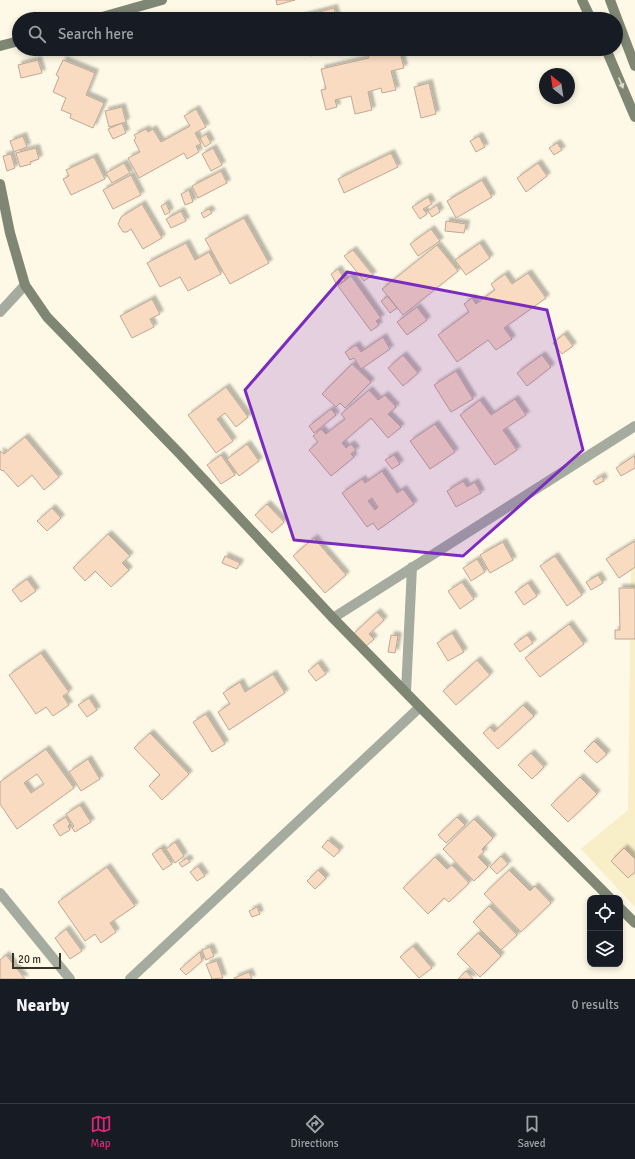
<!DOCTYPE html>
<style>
:root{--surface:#171b24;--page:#20242c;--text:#f1f3f6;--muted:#9ea1a6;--line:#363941;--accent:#db2777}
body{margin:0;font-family:Signika,sans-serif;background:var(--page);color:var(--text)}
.controls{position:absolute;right:12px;bottom:12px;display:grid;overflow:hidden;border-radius:8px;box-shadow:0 2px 6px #0003}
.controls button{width:36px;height:36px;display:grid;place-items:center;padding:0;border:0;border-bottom:1px solid var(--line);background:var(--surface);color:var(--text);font:20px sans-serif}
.compass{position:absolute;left:539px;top:68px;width:36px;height:36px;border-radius:50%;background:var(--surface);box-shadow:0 2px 6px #0003;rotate:330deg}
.scale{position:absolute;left:12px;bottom:10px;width:49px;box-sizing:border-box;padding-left:4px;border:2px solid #363327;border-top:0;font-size:11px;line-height:14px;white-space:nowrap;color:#363327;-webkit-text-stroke:3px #fef9e6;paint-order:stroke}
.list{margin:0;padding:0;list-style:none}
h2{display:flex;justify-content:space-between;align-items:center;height:52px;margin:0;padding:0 16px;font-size:17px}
h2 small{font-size:13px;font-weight:400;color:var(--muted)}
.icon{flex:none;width:22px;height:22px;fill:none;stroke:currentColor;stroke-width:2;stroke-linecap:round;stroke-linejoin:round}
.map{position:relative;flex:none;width:635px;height:979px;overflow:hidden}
.search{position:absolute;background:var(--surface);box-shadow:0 2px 6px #0003;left:12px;right:12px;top:12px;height:44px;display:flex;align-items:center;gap:10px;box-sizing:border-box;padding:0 14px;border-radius:22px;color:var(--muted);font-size:15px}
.sheet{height:124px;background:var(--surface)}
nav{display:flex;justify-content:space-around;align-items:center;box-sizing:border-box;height:56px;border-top:1px solid var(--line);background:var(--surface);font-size:11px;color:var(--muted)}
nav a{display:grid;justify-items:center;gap:2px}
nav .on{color:var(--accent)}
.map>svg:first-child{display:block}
</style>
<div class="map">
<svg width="635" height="979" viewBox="0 0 635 979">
<defs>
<filter id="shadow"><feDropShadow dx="3.5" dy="-3.5" stdDeviation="1" flood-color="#0004"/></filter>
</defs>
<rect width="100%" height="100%" fill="#fef9e6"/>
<path fill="#f8eec7" d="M635,568v339l-54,-58 47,-39 3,-240z"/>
<path fill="#f8dbc1" stroke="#c0a893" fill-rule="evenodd" filter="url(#shadow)" d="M276,0h19l-18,5z
M334,8l3,11h-36l-1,-2z
M308,49h28l-26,7z
M367,49h17v1l15,-1 5,19 -13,3 5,19 -14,3 -1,-5 -13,4 4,18 -17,4 -4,-18 -16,4 2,7 -11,3 -5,-20 5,-1 -5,-20 48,-11z
M38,60l4,13 -21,5 -3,-13z
M63,60l32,13 -9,22 18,8 -11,25 -23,-10 1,-4 -10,-4 5,-12 -13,-6 6,-15 -3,-2z
M429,83l7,31 -15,4 -7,-31z
M122,107l4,15 -17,5 -4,-16z
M196,109l10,18 -11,6 6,11 -5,2 3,6 -12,7 -3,-6 -45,25 -11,-20 12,-6 -6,-12 2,-2 -2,-3 12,-6 2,3 5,-3 8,13 29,-16 -6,-10z
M122,123l4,10 -13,6 -5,-10z
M206,134l5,9 -6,4 -5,-9z
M23,136l4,11 -13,5 -4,-11z
M479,136l6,11 -9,5 -6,-11z
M557,143l5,7 -8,5 -5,-7z
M36,148l3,11 -9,3 1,2 -11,3 -4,-14z
M213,148l9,17 -11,6 -9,-17z
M391,153l7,14 -54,26 -6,-14z
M11,154l4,14 -8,3 -4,-15z
M94,157l11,22 -34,16 -8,-16 6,-3 -3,-6z
M124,163l6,10 -18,10 -6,-10z
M538,163l9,13 -21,16 -9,-14z
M221,171l6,12 -29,15 -6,-12z
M131,175l10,20 -28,14 -10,-19z
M482,180l10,17 -36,21 -9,-17z
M189,190l4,12 -8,3 -4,-11z
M428,197l4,7 -9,5 4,5 -7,5 -8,-12z
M166,203l4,9 -5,3 -4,-9z
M142,204l20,34 -19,11 -12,-20 -4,3h-4l-5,-8 3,-7z
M437,205l3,7 -8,5 -4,-6z
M209,209l3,4 -8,5 -3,-5z
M181,211l5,10 -15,7 -5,-9z
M244,218l25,45 -39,21 -25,-45z
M446,221l20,3 -2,9 -19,-2z
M431,229l9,12 -22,15 -8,-12z
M186,243l9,17 14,-8 12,22 -33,17 -8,-14 -20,10 -13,-24z
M480,243l10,15 -24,17 -11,-15z
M437,245l21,26 -55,44 -21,-26z
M353,250l20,25 -9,6 -20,-25z
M338,269l7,11 -8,5 -6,-11z
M528,273l18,25 -42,30 8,11 -16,11 -8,-10 -31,22 -19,-27 31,-23 -5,-8 8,-6 4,6 19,-14 -4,-6 14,-10 7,10z
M351,276l30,42 -5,3 3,4 -8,6 -33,-45z
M388,296l9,12 -7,5 -9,-12z
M152,299l8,15 -10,5 4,8 -22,11 -12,-22z
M417,307l10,13 -20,15 -10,-13z
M564,334l9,12 -11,8 -9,-11z
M383,337l7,12 -29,20 -7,-11 -4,2 -5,-8 11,-7 5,7z
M403,355l15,18 -15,13 -15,-18z
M542,355l9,12 -24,19 -10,-13z
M352,364l19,18 -26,26 -5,-5 -4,4 -14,-13z
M456,371l17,28 -22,13 -17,-27z
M226,387l22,30 -12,10 -11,-14 -8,6 16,22 -17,12 -28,-38z
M369,390l9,10 7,-5 11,12 -8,7 13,13 -13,11 -17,-20 -29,25 4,5 5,-4 5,6 -5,4 3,3 -23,19 -22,-26 9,-8 -5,-6 8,-7 5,5 19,-15 -4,-5z
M515,399l11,16 -23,15 14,20 -22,15 -35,-50 20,-15 11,15z
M331,409l5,6 -22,18 -5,-7z
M435,424l20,28 -25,17 -20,-28z
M25,437l34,40 -15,13 -12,-15 -14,12 -15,-17 -1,1 -2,-2v-18l4,3z
M247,444l12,17 -20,15 -12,-17z
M221,455l14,20 -14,9 -14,-19z
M394,455l6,9 -8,5 -7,-9z
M634,456l1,3v9l-14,8 -5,-8z
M382,471l15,22 6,-4 11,15 -36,26 -5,-7 -6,4 -25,-34 20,-14 3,4zM372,498l6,9 -3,3 -7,-9z
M602,476l2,5 -8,4 -3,-4z
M463,481l4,6 8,-5 6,11 -25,14 -9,-16z
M267,504l17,18 -12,11 -17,-18z
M52,508l9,10 -14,13 -10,-10z
M108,534l22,22 -8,7 7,7 -18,17 -16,-16 -10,10 -12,-13z
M314,538l32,37 -21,18 -32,-37z
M635,541v26l-16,11 -13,-19z
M503,542l10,18 -23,13 -10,-18z
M225,556l15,7 -3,6 -15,-6z
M555,556l27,39 -15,11 -27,-40z
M477,559l8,13 -14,9 -8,-13z
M598,575l5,8 -12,7 -5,-8z
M27,579l9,12 -15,11 -9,-12z
M462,582l12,17 -14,10 -12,-18z
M528,583l9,13 -13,9 -9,-13z
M619,588h16v51h-20v-9h5z
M377,612l7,8 -15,14 5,5 -9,8 -12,-13z
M569,624l15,20 -44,33 -15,-19z
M452,633l12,19 -16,9 -11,-18z
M391,635l7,1 -3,17 -7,-1z
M527,635l6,8 -13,9 -6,-8z
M41,653l28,39 -6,4 6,9 -16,11 -7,-9 -10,7 -27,-39z
M477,660l13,15 -34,30 -13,-14z
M318,663l8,11 -10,7 -8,-10z
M273,674l12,19 -56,37 -11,-18 12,-8 -7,-11 17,-11 5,10z
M89,698l8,12 -10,7 -9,-12z
M523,705l11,11 -36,33 -15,-16 7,-6 4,5z
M206,714l19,30 -13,8 -19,-30z
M150,733l39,41 -27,26 -13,-14 11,-11 -26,-27z
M594,741l13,13 -10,9 -13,-12z
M46,749l28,39 -57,41 -17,-25v-22zM37,774l7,10 -13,9 -7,-10z
M531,753l13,14 -12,12 -14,-14z
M88,759l12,20 -19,12 -12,-19z
M580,777l17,17 -29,28 -17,-17z
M80,805l11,17 -16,10 -3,-4 2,-2 -8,-12z
M66,817l4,7 -2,2 2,4 -10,6 -7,-11z
M457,817l8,8 -19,18 -8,-8z
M474,819l19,19 -11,11 2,3 -6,5 10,10 -14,14 -31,-32z
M328,840l12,10 -6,7 -12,-10z
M175,842l9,14 -9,7 -9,-14z
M161,848l11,16 -9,6 -11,-16z
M624,848l11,11v13l-7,6 -17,-17z
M501,856l7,8 -11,10 -7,-7z
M435,857l12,12 5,-4 17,18 -20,19 -5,-4 -16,16 -25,-26z
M187,858l3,4 -8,5 -3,-4z
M198,866l7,10 -8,5 -7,-9z
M107,867l28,39 -25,17 6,9 -15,11 -6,-9 -10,7 -27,-39z
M318,870l8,8 -11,11 -8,-8z
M509,870l21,21 5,-5 16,17 -30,29 -37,-38z
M489,906l28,29 -16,15 -28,-28z
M257,907l3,7 -8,3 -3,-6z
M66,929l16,22 -12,8 -15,-21z
M478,933l23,23 -21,21 -23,-23z
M413,946l19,22 -13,10 -19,-21z
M210,947l4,9 -8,4 -4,-10z
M200,952l2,9 -16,14 -6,-6z
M6,955l19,24h-25v-19z
M217,961l6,17 -11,1 -6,-15z
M466,971l7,8h-15z
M249,972l3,7h-18v-1z"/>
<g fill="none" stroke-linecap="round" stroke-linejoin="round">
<path stroke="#a6ab9f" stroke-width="10" d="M0,312l25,-27
M333,618l302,-192
M406,692l6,-125
M0,893l70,86
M130,979l290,-272"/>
<path stroke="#7f8674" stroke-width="10" d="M582,0l9,19
M610,0l25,66
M95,19l67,-19
M0,46l19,-5
M606,49l29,68
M0,184l10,49 15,52 22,32 133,137 153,164 87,89 190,191
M620,908l15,15"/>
</g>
<defs><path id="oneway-solid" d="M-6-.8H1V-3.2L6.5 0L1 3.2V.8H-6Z"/></defs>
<use fill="#dedcca" href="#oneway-solid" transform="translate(621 83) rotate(67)"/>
<path fill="#7b2cbf" fill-opacity="0.2" stroke="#7b2cbf" stroke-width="3" stroke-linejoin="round" d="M347,272l200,38 36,140 -120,106 -169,-16 -49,-150z"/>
</svg>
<div class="controls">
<button><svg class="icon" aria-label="locate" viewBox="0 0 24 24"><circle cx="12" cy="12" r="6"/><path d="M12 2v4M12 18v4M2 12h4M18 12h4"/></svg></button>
<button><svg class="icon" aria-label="layers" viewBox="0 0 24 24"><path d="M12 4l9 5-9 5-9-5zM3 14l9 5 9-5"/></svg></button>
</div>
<svg class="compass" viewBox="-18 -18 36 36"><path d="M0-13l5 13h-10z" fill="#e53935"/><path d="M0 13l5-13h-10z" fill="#9ea1a6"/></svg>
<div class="scale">20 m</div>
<div class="search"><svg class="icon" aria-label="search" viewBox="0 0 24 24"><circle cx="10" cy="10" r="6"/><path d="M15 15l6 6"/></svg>Search here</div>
</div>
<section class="sheet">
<h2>Nearby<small>0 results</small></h2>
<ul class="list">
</ul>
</section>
<nav>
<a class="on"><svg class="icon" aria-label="map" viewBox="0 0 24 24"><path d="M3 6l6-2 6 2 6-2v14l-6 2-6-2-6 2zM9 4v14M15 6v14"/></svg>Map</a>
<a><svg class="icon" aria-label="directions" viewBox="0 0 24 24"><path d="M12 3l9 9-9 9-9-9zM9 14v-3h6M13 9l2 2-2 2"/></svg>Directions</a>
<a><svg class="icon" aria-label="saved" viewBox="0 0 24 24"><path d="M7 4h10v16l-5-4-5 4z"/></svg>Saved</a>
</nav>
